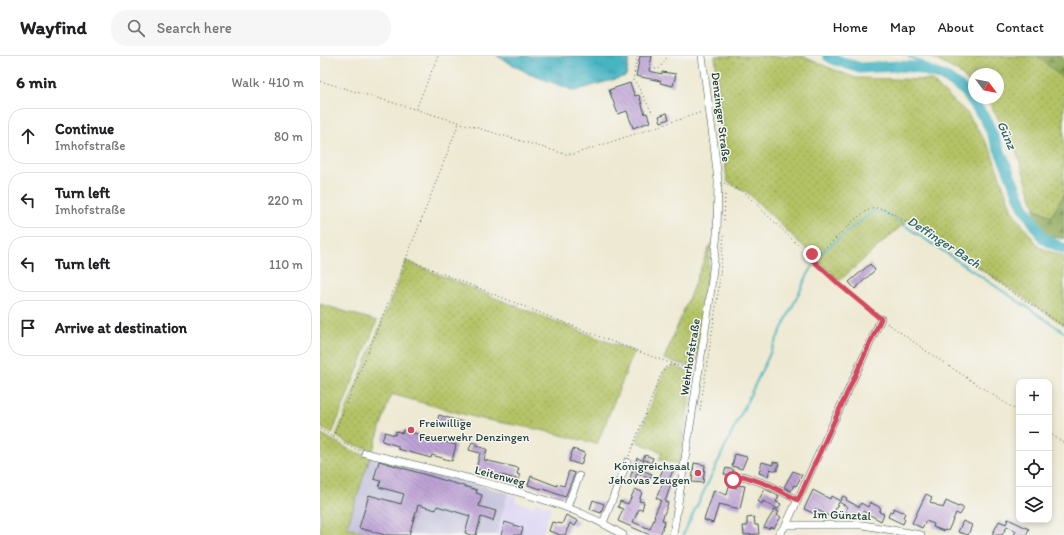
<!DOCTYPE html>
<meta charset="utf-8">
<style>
:root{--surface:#fff;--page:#f6f6f6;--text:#202124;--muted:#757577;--line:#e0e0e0}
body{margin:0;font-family:Itim,sans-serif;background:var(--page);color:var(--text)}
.controls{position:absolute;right:12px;bottom:12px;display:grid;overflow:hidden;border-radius:8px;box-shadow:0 2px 6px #0003}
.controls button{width:36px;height:36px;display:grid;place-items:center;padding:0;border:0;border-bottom:1px solid var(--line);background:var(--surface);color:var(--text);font:20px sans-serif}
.compass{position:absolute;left:648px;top:12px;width:36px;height:36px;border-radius:50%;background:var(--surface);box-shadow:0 2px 6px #0003;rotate:122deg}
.stop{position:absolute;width:12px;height:12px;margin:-9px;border:3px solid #d1495b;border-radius:50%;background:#fff}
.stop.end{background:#d1495b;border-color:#fff;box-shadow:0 1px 4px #0008}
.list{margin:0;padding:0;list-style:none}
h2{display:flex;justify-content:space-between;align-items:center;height:52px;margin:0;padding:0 16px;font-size:17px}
h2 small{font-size:13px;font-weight:400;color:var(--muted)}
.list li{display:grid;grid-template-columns:26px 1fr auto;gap:12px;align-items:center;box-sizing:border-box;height:56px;margin:0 8px 8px;padding:0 8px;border:1px solid var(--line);border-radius:16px}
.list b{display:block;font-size:15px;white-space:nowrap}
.list p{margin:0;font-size:13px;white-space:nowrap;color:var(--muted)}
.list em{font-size:13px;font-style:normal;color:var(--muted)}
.icon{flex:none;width:22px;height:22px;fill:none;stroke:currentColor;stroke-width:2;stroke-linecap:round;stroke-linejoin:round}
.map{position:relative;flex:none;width:744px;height:479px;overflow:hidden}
header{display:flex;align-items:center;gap:24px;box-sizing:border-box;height:56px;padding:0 20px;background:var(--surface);border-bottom:1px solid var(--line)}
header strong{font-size:19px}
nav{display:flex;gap:22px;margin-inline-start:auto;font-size:14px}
.search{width:280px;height:36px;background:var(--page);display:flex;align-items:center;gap:10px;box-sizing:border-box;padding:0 14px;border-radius:16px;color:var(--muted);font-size:15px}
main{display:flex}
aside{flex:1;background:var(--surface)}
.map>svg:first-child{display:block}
</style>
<header>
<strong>Wayfind</strong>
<div class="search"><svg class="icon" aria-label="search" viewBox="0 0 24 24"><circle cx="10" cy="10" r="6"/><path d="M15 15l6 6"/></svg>Search here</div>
<nav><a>Home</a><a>Map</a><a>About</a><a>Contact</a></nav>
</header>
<main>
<aside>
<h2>6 min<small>Walk · 410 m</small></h2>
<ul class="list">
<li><svg class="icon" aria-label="ahead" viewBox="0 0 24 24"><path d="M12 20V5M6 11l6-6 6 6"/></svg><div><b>Continue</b><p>Imhofstraße</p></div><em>80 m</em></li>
<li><svg class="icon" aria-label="left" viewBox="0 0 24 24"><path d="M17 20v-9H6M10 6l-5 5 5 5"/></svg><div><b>Turn left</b><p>Imhofstraße</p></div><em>220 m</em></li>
<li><svg class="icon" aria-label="left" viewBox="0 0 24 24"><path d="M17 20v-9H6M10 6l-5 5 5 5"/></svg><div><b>Turn left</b></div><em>110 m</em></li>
<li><svg class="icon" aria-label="arrive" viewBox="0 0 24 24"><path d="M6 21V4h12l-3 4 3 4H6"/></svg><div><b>Arrive at destination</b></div></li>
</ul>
</aside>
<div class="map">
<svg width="744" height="479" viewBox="0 0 744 479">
<defs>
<pattern id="grass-dots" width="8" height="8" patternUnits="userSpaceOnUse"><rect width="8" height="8" fill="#b4c365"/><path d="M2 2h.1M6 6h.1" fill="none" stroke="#92a054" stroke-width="1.8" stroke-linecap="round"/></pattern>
<pattern id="forest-firs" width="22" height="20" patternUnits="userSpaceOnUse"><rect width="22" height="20" fill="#8fa95a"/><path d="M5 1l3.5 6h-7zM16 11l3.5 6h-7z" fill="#748b4b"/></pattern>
<pattern id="water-ripples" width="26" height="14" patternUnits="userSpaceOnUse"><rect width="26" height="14" fill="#46b4c2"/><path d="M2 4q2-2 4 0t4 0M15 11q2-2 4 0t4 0" fill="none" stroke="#3a949e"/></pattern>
<pattern id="building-back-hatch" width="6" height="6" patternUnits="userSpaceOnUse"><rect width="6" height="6" fill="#bea3d6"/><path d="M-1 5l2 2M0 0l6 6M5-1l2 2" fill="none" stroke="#9a86ae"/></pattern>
</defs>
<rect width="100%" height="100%" fill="#f6f6f2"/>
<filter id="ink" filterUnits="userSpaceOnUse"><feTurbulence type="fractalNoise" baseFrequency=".025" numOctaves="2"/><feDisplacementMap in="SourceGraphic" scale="8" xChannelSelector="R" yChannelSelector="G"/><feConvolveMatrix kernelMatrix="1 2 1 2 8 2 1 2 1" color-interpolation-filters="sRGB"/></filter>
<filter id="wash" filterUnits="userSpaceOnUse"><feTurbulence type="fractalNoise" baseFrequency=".012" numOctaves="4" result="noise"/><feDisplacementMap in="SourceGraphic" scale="16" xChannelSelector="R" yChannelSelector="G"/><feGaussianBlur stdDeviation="0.9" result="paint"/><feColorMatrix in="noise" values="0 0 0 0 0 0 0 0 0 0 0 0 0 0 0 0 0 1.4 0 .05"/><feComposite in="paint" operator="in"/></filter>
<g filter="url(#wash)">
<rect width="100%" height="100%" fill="#eee9d2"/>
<path fill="#ded5f5" d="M188,437l8,3 -1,5 19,6 2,-5 15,5 -9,28h-46z"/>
<path fill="#c3c1db" d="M50,401l138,36 -12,42h-120l-29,-8z"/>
<path fill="url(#grass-dots)" stroke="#6a804c" d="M395,0h89l4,3 47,19 76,2 37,34 22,35 22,62 27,36 25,10v68l-156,-105 -69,61 -91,-88 -21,-12z
M609,0h108l27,23v116l-13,22 -16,-9 -20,-61 -29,-49h12v-24h-24v13l-17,-16z
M391,187l-14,117 -3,7h-3l-27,-8z
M86,205l92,38 136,53 -37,92 -56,-14 -64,-12 -86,-24 -18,56 -26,-7 -11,-7z
M0,248l57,17 -45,113 -12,-7z
M354,310l18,7 1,4 -14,87 -20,-4 3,-8 -25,-10 25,-66 3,-6z
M0,377l30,17 20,7 -23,70 29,8h-56z"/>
<path fill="url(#forest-firs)" stroke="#577347" d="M717,0h25l2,2v21z
M744,139v44l-15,-3 -15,-18 1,-10 16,9z"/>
<path fill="url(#water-ripples)" stroke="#32787b" d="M177,0h133l-4,20 -51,15 -46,-17z"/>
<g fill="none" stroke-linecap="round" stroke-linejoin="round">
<path stroke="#46b4c2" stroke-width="2" d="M588,0l23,11 14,10
M498,202l2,-4 52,-42h10l7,3 175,117
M363,479l124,-259 6,-10"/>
<path stroke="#46b4c2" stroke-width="11" d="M508,0l5,3 27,9 37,-2 18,1 30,10 20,14 21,29 20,45 17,41 21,33 20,10"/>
</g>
<g id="blocks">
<path fill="url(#building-back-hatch)" d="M320,0h12l-3,15 13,3v-2l14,2 -3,12 -13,-3 1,-2 -25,-5z
M310,27l5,13 4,-1 6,19 2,-1 3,9 -17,6 -6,-17 -9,3 -9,-24z
M347,57l2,6 -8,3 -2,-6z
M550,208l5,6 -20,19 -6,-7z
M119,359l27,8 -2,6 -27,-8z
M83,374l53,15 -4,16 -20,-6 -1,3 -33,-9v-3l-16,-5 3,-9 10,3 1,-4 6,2z
M152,386l5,2 -1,2 11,3 -3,11 35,8 -2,6 3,1 -1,5 -21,-6v2l-22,-7 4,-16 -11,-3z
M253,393l12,4 -4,12 -12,-4z
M415,398l12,3 -5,12 -10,-3z
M325,399l8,3 -2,5 -8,-4z
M317,402l7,3 -4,8 12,5 -2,5 -13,-6 -2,7 -5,-2z
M59,405l98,29 -1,3 6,2 -3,11 17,5 -3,10 -12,-4 -5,18h-5l-6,-2 5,-17 -33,-10 -1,4 -18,-5 -9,30h-24l-26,-7 10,-33 32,9 3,-10 -25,-7 2,-6 -7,-2z
M442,406l11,3v-3l6,1 -2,8 -7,-2 -2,7 -9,-3z
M374,407l11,2 -2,18 -11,-1z
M348,409l6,3 -6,14 -9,-4 5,-11 3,1z
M406,412l8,2 -2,5 -1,1 -7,-2z
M249,415l6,2 -10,24 -24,-9v1l-13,-4 3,-9 26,10v-2l7,2z
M473,415l9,4 -6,11 -2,-1 -3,6 -7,-4z
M344,425l7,3 -6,18 3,1 -6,17 3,1 -5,14h-10l-32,-14 5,-12 -5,-2 2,-6 8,3 7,-15 7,3 -3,9 5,1 -2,8 -3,-1 -6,13 17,7 5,-12 -1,-1 7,-16 -5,-2z
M416,429l9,1 -5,23 -21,-5 -6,19 -9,-3 10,-30 13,5 2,-9 7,2z
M445,433l14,7 -3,6 5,2 -3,5 -15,-8 -1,3 -4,-3z
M493,434l17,9 1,-3 9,5 3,-5 4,2 -1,2 13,7 2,-4 7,4 2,-5 11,6 -2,4 5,2 -3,7 -18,-10 -2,3 -3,-2 -3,4 -10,-5 3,-4 -9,-5 -6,12 -2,-1 -2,3 -14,-7 -2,4 -9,-4z
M606,438l6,3 -2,5 13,6 3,-7 12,6 1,-1 5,2 -4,7 -4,-2 -8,18 -3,-1 -1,1 -11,-4 1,-3 -8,-3 -4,7 -10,-5z
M273,444l11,4 -3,9 -11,-4z
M574,452l11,5 -2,5 2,1 -2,5 -15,-7 2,-6 2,1z
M455,453l4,3 -2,3 4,2 -7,11 -4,-1 -1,2 -5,-2z
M246,459l12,6 -3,5 -5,-3 -5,12h-7v-1l-9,-3 3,-9 10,2z
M434,461l1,8h3l1,9 -15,1 -1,-9h4v-8z
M688,463l21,10 -3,6h-12l2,-4 -9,-5 -5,9h-10l7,-14 7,3z
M643,465l9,4 -4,10 -10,-3z
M185,466l18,6 -2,7h-20z"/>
</g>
</g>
<g filter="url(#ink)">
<use href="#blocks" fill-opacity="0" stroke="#3e574c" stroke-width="1"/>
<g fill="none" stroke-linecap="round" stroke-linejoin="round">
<g stroke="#3e574c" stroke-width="8">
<path id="minor" d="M45,397c42,10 83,20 125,31 46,13 92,25 133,51
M413,424l10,-4 26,9 29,15
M247,451l12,-31
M283,467l24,-61
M466,469h77l58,10
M353,479l36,-230 8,-71 1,-53 -4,-36 -12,-89
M458,479l8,-10 95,-206"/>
</g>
<path stroke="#3e574c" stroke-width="1" stroke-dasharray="1 3" stroke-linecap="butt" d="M317,0l-4,25 3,2 17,31
M335,13h4l9,-13
M0,25l245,73h9l128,-42
M96,53l22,-53
M404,127l21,10 71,70 24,22 36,30
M404,164l1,-25
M488,199c25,-2 44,-45 69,-47 5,0 11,3 15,5l172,113
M86,203l207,83 62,23
M567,267l48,34 84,55
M380,354l18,-116 6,-59
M0,373l22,14 18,8
M729,377l15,10
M13,381l73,-178 53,-136
M309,400l32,-82 6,-8c9,-2 17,1 25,4"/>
<use href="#minor" stroke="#fff" stroke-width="7"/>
</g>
</g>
<g fill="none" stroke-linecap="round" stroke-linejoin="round" filter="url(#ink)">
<path stroke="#d1495b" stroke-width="5" d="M413,424l10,-4 26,9 29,15 83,-181 -41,-34 -33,-30 5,-1"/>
</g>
<g fill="#d1495b" stroke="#f6f6f2" stroke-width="1.5">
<circle cx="91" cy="374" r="4"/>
<circle cx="378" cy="417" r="4"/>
</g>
<g text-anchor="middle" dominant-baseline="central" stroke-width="3" stroke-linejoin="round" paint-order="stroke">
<g font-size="12" fill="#1f3d34" stroke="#f6f6f2">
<text transform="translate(401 61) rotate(83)">Denzinger Straße</text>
<text transform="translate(370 301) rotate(-81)">Wehrhofstraße</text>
<text transform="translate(180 420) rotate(15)">Leitenweg</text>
<text transform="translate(522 459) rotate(2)">Im Günztal</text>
</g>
<g font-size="12" fill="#1f3d34" stroke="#f6f6f2" text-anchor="start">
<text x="99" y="367">Freiwillige<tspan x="99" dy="14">Feuerwehr Denzingen</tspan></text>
<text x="370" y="410" text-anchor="end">Königreichsaal<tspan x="370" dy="14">Jehovas Zeugen</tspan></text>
</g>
<g font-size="13" font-style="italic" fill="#2b615f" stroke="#f6f6f2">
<text transform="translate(687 79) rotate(66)">Günz</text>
<text transform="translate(624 186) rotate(33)">Deffinger Bach</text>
</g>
</g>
</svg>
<div class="controls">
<button>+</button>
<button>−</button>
<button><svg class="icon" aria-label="locate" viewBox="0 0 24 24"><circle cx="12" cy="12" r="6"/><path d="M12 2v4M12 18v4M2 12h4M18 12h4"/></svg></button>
<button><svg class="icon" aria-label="layers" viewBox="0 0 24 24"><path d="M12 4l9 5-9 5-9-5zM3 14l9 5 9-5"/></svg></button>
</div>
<svg class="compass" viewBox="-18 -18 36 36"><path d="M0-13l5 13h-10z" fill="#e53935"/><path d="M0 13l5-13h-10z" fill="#757577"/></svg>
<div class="stop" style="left:413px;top:424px"></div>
<div class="stop end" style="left:492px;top:198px"></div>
</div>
</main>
